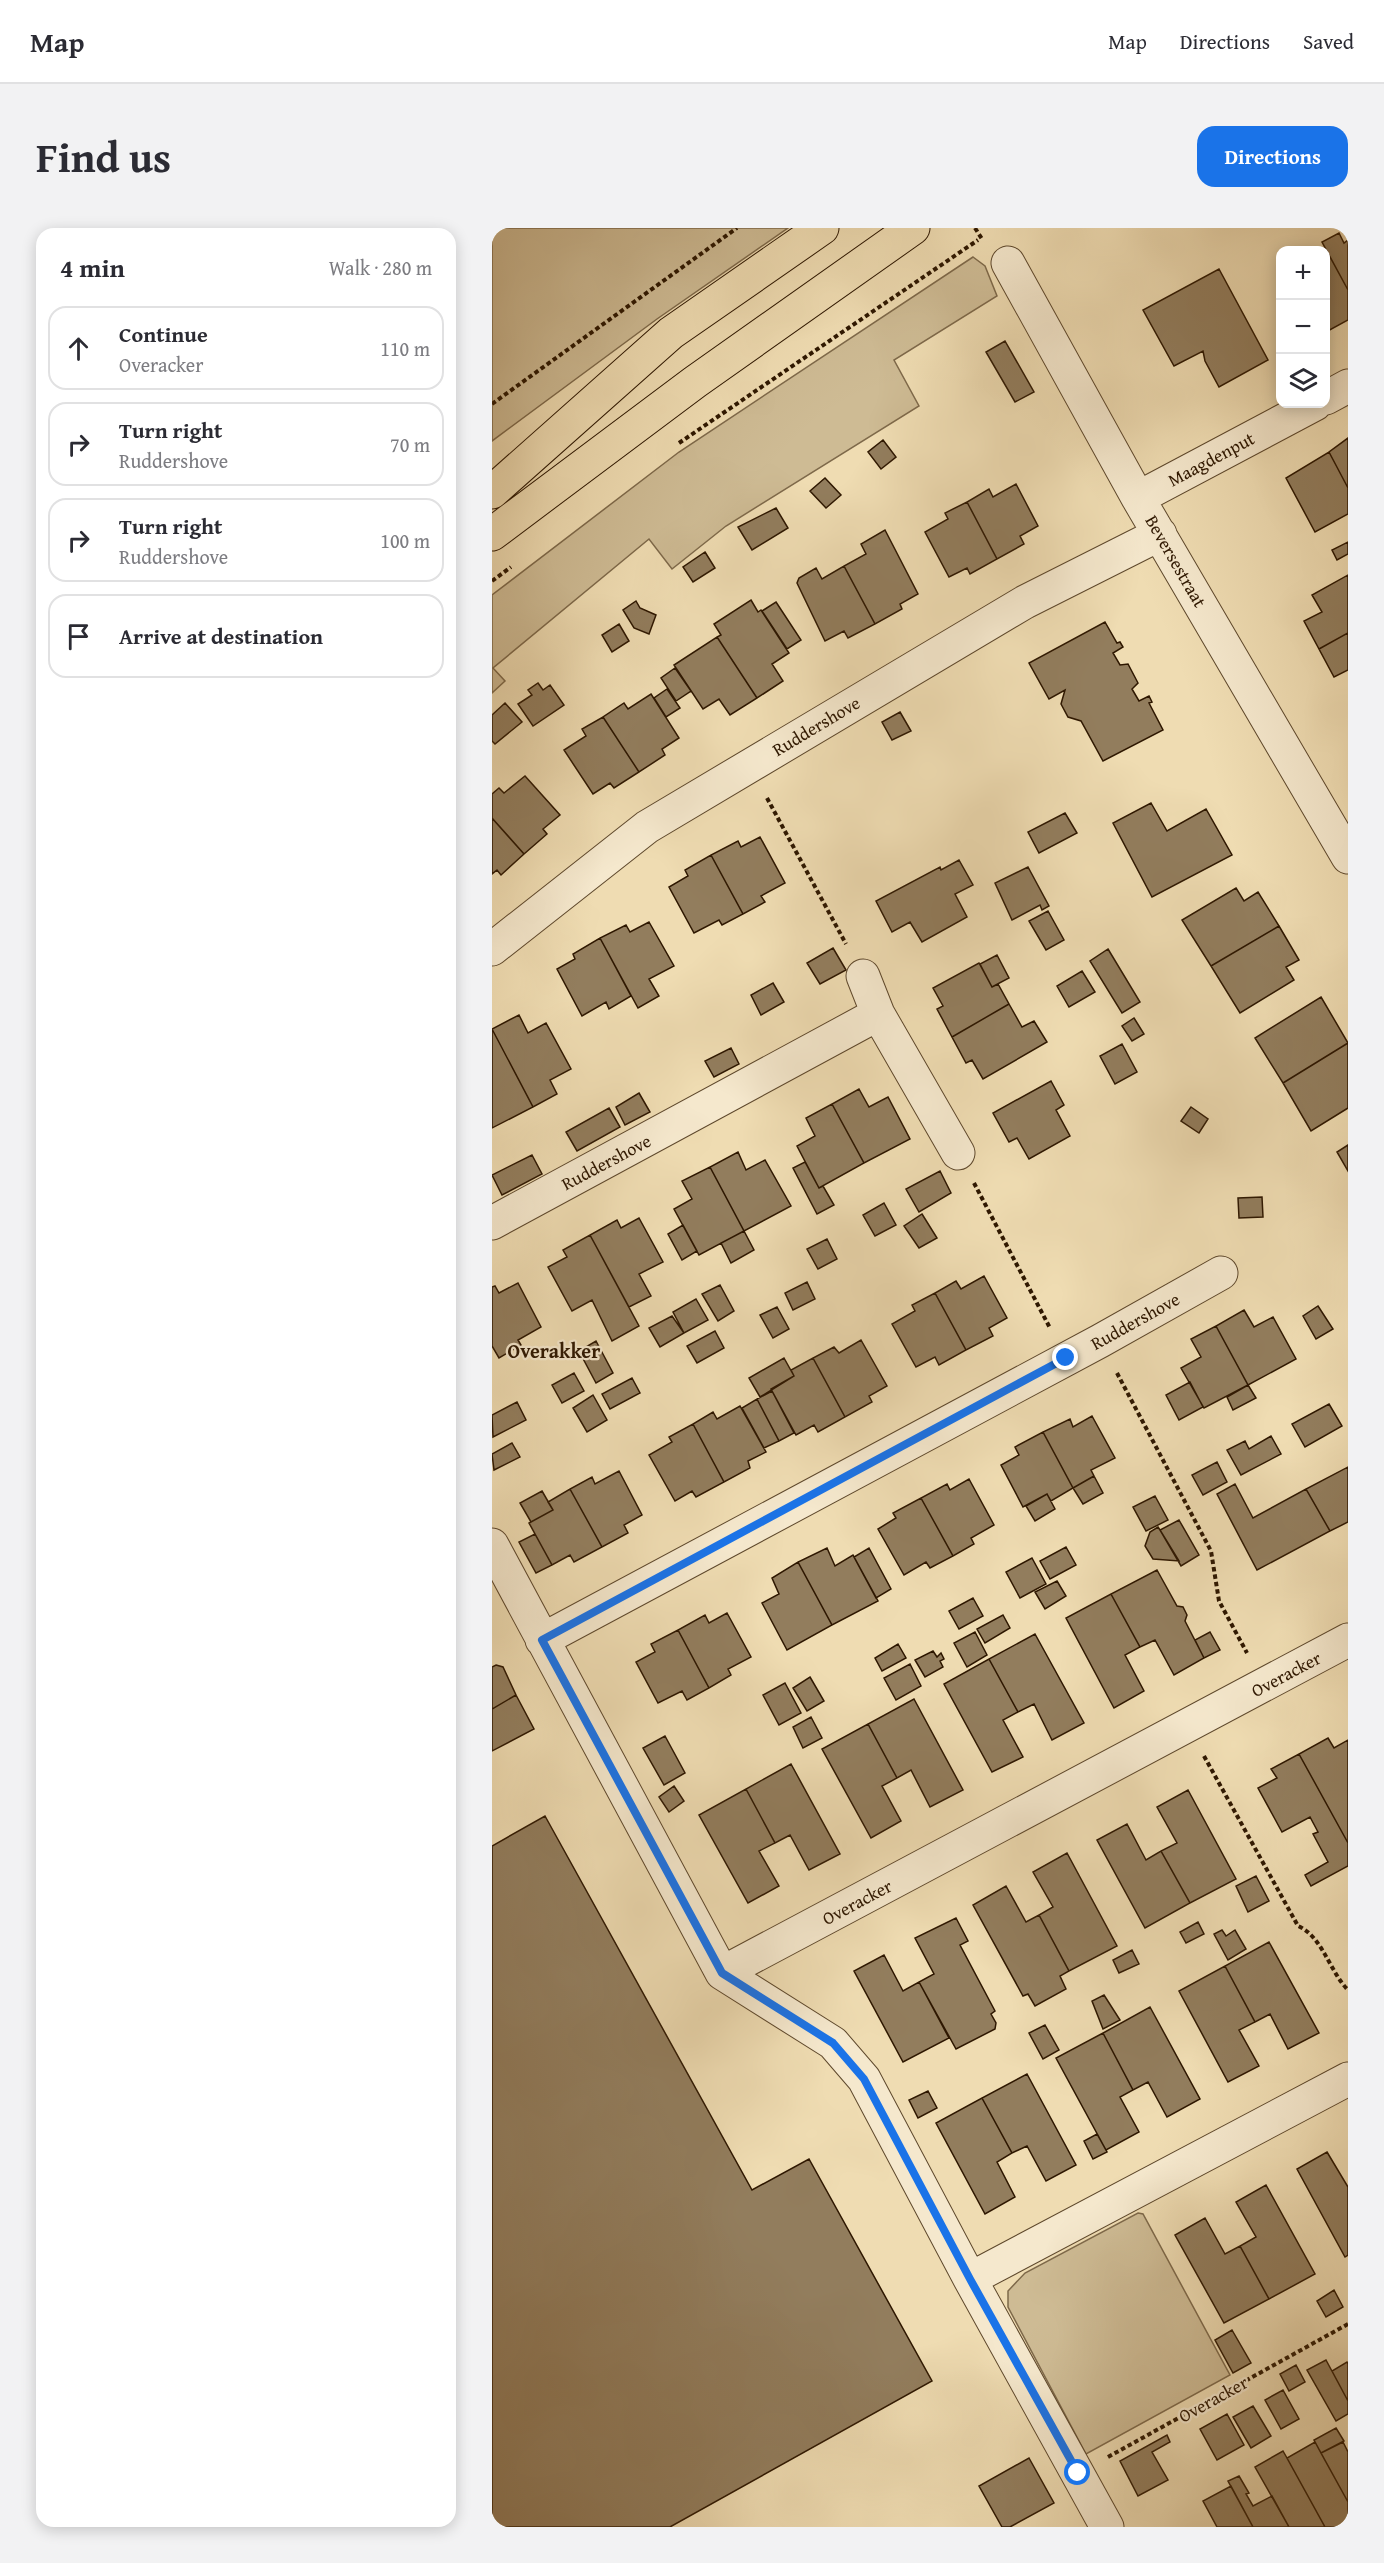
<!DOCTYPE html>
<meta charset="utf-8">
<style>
:root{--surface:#fff;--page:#f2f2f3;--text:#2b2b33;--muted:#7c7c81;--line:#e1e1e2;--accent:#1a73e8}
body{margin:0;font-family:"Gentium Book Plus",serif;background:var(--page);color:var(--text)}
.controls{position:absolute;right:18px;top:18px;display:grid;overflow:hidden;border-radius:12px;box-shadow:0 3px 15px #0003}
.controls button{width:54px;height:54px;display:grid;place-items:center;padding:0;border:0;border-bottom:2px solid var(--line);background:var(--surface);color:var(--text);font:30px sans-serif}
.stop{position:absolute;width:18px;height:18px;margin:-14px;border:4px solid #1a73e8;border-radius:50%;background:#fff}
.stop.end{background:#1a73e8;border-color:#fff;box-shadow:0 2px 6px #0008}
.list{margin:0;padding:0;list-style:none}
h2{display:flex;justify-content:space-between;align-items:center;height:78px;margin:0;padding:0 24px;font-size:26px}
h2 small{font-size:20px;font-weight:400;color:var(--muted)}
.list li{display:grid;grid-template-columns:39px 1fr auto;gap:18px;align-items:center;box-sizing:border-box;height:84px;margin:0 12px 12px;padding:0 12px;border:2px solid var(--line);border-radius:18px}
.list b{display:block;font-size:22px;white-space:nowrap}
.list p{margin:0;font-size:20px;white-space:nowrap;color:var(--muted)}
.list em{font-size:20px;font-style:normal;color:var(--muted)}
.icon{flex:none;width:33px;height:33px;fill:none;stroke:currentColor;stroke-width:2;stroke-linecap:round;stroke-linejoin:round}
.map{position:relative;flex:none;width:856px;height:2299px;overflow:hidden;border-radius:18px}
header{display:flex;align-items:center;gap:36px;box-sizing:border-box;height:84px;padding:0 30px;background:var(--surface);border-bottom:2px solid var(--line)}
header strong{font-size:28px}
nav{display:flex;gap:33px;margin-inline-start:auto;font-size:21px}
.intro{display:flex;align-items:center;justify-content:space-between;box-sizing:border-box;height:144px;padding:0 36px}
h1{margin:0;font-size:42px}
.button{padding:15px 27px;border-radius:18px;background:var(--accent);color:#fff;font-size:21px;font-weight:700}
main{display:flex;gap:36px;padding:0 36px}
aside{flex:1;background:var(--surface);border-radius:18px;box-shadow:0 3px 15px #0003}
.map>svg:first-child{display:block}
</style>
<header>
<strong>Map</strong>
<nav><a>Map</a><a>Directions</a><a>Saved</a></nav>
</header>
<div class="intro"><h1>Find us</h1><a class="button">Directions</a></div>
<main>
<aside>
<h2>4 min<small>Walk · 280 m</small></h2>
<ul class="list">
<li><svg class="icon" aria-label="ahead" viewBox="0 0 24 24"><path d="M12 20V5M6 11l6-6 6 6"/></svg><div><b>Continue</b><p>Overacker</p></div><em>110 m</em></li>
<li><svg class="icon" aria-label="right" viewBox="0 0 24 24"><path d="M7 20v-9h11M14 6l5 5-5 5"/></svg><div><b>Turn right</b><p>Ruddershove</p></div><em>70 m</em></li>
<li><svg class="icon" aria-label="right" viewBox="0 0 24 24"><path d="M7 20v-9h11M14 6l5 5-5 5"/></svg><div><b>Turn right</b><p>Ruddershove</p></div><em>100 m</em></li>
<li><svg class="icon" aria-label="arrive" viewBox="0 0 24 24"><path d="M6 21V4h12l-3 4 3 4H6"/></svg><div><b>Arrive at destination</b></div></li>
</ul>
</aside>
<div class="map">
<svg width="856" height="2299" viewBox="0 0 856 2299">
<rect width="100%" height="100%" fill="#efdcb2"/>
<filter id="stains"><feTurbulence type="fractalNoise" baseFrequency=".00333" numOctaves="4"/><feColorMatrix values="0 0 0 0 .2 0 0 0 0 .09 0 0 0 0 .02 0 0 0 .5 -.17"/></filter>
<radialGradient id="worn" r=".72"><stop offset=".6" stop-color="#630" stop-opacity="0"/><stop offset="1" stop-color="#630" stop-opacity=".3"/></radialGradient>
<path fill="#cebb94" stroke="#7e694a" stroke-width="1.5" d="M0,0h296l-131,91 -165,122z
M481,29l12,9 12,30 -103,64 25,46 -193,120 -54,43 -23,-30 -156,129 12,13 -13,12v-98l187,-143z
M646,1985l5,1 87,161 -144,79 -78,-147v-16l17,-18z"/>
<path fill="#927d5d" stroke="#2e1700" stroke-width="1.5" d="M847,5l5,10 4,-3v50l-26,-48z
M838,29l18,33v30l-22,12v-73z
M727,41l49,91 -49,27 -14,-26 -2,-10 -29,15 -31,-56z
M513,113l29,51 -19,10 -29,-50z
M856,210v50l-19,-36z
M391,212l13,17 -15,12 -13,-17z
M837,224l19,36v26l-33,18 -29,-54z
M333,250l16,17 -15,13 -16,-17z
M524,256l22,42 -18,10 4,8 -27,15 -30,-57 22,-13 4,8z
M475,274l30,57 -27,15 -3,-6 -18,9 -24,-45 23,-13 -3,-6z
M284,280l12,20 -36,22 -14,-23z
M393,302l33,64 -18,10 2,5 -27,15 -31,-58 22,-12 -5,-10z
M856,314v12l-11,6 -5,-10z
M213,324l10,16 -22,14 -10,-15z
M352,338l31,58 -27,14 -4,-7 -19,10 -28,-58 2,-5 17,-10 6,11z
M856,347v58l-29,16 -15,-28 18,-9 -10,-17z
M259,372l7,12 3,-2 28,43 -17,11 11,17 -26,17 -40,-61 4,-2 -7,-11z
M144,373l4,7 16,7 -7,19 -15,-6 -11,-18z
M284,374l25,38 -14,9 -25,-38z
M613,394l12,21 3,-1 3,5 -10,6 7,12 8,-1 10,19 -6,6 7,12 10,-5 3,6 -3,1 14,27 -60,31 -22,-40 -13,-4 -7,-13 4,-14 -16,9 -20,-36z
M127,396l10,17 -17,11 -10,-17z
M856,405v37l-14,7 -15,-28z
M225,409l40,61 -27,17 -11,-16 -16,10 -29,-44z
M183,440l16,23 -15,10 -15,-23z
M46,455l5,7 7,-5 14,20 -31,21 -15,-22 14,-9 -4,-5z
M175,461l13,19 -14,9 -12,-19z
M159,466l28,44 -17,11 3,6 -26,17 -36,-55 21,-14 4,6z
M13,475l17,19 -27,22 -3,-3v-26z
M408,484l11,19 -19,9 -10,-18z
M111,489l36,55 -25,16 -4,-5 -17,11 -29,-44 22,-14 -4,-7z
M33,548l35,39 -17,14 4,5 -23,20 -32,-36v-24l7,-6 5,5z
M659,575l16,28 39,-22 26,46 -80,42 -39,-74z
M573,585l12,20 -38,20 -11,-21z
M0,590l32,36 -23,21 -4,-5 -5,4z
M268,609l25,46 -24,13 4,6 -22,12 -32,-59 27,-14 3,6z
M219,627l32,59 -21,11 -3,-5 -25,13 -25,-46 19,-11 -3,-6z
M467,632l14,25 -18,9 12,23 -45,25 -12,-20 -18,10 -16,-31 64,-34 1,3z
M536,639l21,39 -7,4 -2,-5 -28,15 -17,-37z
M744,660l8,13 14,-9 21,34 -68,40 -29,-46z
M556,683l16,29 -18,10 -17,-29z
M157,694l25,44 -25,13 10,17 -21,12 -38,-70 26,-13 4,7z
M787,698l20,34 -13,7 8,13 -54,33 -29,-47z
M108,710l31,58 -22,13 -3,-7 -24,14 -25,-47 18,-10 -2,-5z
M341,720l13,22 -26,14 -13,-21z
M616,721l32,53 -18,11 -32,-52z
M505,727l12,23 -17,9 -12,-23z
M487,735l13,24 6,-3 11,20 -57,33 -15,-28 6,-3 -10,-18z
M590,743l13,21 -26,15 -12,-21z
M281,755l11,19 -23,13 -10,-20z
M829,769l27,46 -65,40 -28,-45z
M517,776l13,23 12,-6 13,21 -64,37 -11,-19 -6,3 -14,-26z
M27,787l9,18 18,-10 25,46 -21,11 7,14 -24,13 -41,-78z
M642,790l10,16 -12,7 -10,-15z
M0,801l41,78 -41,21z
M856,815v65l-37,23 -28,-48z
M630,816l15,28 -22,12 -15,-28z
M239,820l8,16 -25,13 -9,-16z
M559,853l13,24 -8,5 14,26 -41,23 -12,-21 -8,4 -16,-29z
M367,861l10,18 19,-10 22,42 -46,24 -32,-59z
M147,865l11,19 -25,13 -9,-18z
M340,876l32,59 -45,25 -22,-42 18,-10 -9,-18z
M699,879l17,12 -9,14 -18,-12z
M117,880l11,19 -43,24 -11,-19z
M856,917v26l-11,-19z
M246,924l8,18 19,-10 26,46 -47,25 -34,-64z
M40,927l10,19 -40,21 -10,-20z
M313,934l14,26 4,-2 11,19 -17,9 -24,-46z
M218,939l34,64 -45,24 -25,-46 18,-10 -10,-18z
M448,943l11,22 -32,19 -13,-23z
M770,969l1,20 -24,1 -1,-20z
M392,975l12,22 -21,11 -12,-21z
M430,986l15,24 -18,10 -15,-22z
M147,990l24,44 -24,12 12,22 -22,11 -39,-72 27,-15 4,8z
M191,997l14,26 -15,9 -14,-26z
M252,1003l10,19 -23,13 -10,-20z
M98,1007l49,91 -27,15 -20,-41 -20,11 -24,-44 19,-10 -4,-7z
M335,1011l10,20 -19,10 -11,-20z
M492,1048l23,42 -18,10 4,8 -27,14 -31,-57 21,-12 5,8z
M315,1054l8,17 -22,11 -8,-17z
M26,1055l23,44 -23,13 3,5 -22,13 -7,-12v-59l3,-1 4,7z
M228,1057l14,26 -16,10 -16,-27z
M443,1065l31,57 -27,15 -4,-8 -19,10 -24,-43 23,-13 -3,-6z
M204,1071l12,21 -24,13 -11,-21z
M826,1078l15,23 -17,10 -13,-23z
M285,1079l12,22 -16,9 -13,-23z
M752,1082l10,17 19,-10 23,42 -48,26 -32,-59z
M180,1088l12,17 -24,14 -11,-19z
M724,1098l32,59 -44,23 -23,-40 20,-11 -10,-18z
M223,1103l9,17 -27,15 -10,-17z
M369,1112l26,46 -18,10 3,6 -27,15 -32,-59 21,-11 5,6z
M104,1113l17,32 -17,10 -17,-32z
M292,1130l10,18 -34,21 -11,-19z
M321,1130l32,59 -27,15 -4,-7 -18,10 -25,-46 23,-13 -3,-6z
M82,1145l10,18 -22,12 -10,-18z
M140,1150l8,15 -30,16 -8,-15z
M698,1154l13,25 -24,13 -13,-25z
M756,1157l8,13 -23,12 -6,-13z
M280,1163l22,42 -15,8 -22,-42z
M101,1167l14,25 -20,12 -14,-24z
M265,1171l22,42 -15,7 -22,-40z
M25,1174l9,18 -33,17 -1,-22z
M837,1176l13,22 -37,21 -13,-23z
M248,1178l26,46 -18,9 2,7 -26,14 -31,-58 20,-12 4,7z
M600,1188l23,42 -24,12 3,6 -21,12 -30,-56 27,-13 3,8z
M201,1196l31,58 -28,15 -4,-6 -17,10 -26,-46 23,-13 -3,-5z
M551,1204l30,56 -22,13 -4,-7 -24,13 -22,-42 18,-10 -4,-8z
M779,1208l10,18 -40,21 -14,-25 18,-9 4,8z
M20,1215l8,14 -26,13 -2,-16z
M725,1234l10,20 -24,13 -11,-20z
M856,1239v55l-18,9 -24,-42z
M127,1243l23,44 -18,10 4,8 -26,14 -32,-58 22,-12 3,7z
M602,1248l9,17 -20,11 -10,-16z
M477,1251l25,46 -23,13 3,6 -21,12 -32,-58 26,-14 3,6z
M743,1256l18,34 53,-29 24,42 -73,39 -40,-76z
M78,1261l32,58 -28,15 -4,-7 -18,10 -23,-42 24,-13 -5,-8z
M50,1263l11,19 -22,12 -11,-19z
M555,1266l8,15 -20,12 -9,-15z
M663,1268l13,24 -22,11 -13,-24z
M429,1270l32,58 -23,12 -4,-6 -22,13 -26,-46 18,-11 -3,-5z
M687,1292l20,35 -18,11 -21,-36z
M666,1299l2,3 19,31 -26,-2 -8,-13 5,-14z
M43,1306l17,31 -16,8 -17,-31z
M574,1319l10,18 -26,14 -10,-18z
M335,1320l8,18 18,-11 25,46 -46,24 -34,-63z
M377,1320l22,41 -15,9 -22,-41z
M540,1330l14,26 -26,14 -14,-26z
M306,1334l34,63 -45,25 -25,-47 17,-9 -7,-16z
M665,1342l20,36 6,1 4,8 -2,6 19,37 -30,17 -19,-35 -15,7 -29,-53z
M565,1353l9,15 -21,13 -10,-17z
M619,1366l29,53 -15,8 19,36 -30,17 -48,-90z
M481,1370l10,18 -24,13 -10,-18z
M235,1385l24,44 -23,12 3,6 -22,13 -31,-58 27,-15 4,8z
M511,1387l7,13 -25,15 -8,-14z
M186,1402l31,58 -22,12 -5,-9 -24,12 -22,-41 19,-10 -4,-8z
M483,1404l12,23 -20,12 -13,-24z
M718,1404l10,18 -16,8 -9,-18z
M543,1406l49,89 -32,17 -18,-36 -16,8 -29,-53z
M406,1416l8,14 -24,13 -7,-13z
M441,1423l4,6 4,-4 3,6 -4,2 3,6 -18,10 -10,-17z
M497,1431l29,53 -15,8 20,37 -31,15 -48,-88z
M418,1436l11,22 -25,14 -12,-22z
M4,1437l7,2 13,28 -24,14v-42z
M318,1449l14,24 -17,10 -14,-23z
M293,1455l16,30 -22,12 -16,-30z
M24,1467l18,34 -42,22v-42z
M422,1471l49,91 -33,17 -19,-37 -14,8 -29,-54z
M319,1489l11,21 -19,10 -10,-21z
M376,1496l29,54 -15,8 19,35 -30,17 -49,-89z
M173,1508l20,37 -21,12 -21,-37z
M836,1510l6,10 14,-8v103l-49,-89z
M807,1526l49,89v23l-37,20 -6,-11 23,-13 -15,-28 5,-2 -8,-15 -28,15 -24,-44 19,-10 -6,-9z
M299,1536l49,90 -31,16 -19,-35 -15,8 -29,-54z
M182,1558l10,15 -15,11 -10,-15z
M254,1561l29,54 -16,8 20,35 -31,17 -49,-88z
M696,1562l48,89 -46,24 -29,-52 16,-8 -20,-36z
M53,1588l207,374 57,-31 123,222 -262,146h-178v-681z
M635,1596l19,36 15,-9 29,52 -45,25 -48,-88z
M575,1625l50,93 -48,25 -30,-56 14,-8 -20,-35z
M764,1648l13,25 -21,11 -12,-26z
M514,1658l20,36 13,-7 30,56 -9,5 6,13 -31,17 -7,-12 -5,2 -50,-91z
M464,1690l12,23 -8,4 35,66 -4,3 5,9 -1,6 -39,20 -37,-67 15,-8 -19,-36z
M706,1694l6,12 -18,9 -6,-11z
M730,1702l4,6 9,-6 11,19 -18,11 -14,-26z
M777,1714l50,91 -31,16 -18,-35 -15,8 -30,-56z
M640,1722l7,14 -20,9 -6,-13z
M392,1727l19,36 16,-9 30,56 -46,24 -49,-91z
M733,1738l30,56 -16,8 20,36 -31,16 -49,-91z
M612,1767l16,25 -17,9 -11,-28z
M658,1779l50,92 -33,18 -19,-35 -15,8 -30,-57z
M553,1797l14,25 -16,9 -14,-26z
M611,1805l30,57 -13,7 19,35 -33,18 -50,-92z
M535,1846l49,91 -30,16 -19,-35 -15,7 -30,-55z
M436,1863l9,17 -19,10 -9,-18z
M490,1870l30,55 -15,9 18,35 -30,17 -49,-91z
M605,1906l10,18 -14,7 -9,-18z
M835,1924l21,35v68l-3,2 -48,-88z
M774,1957l49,89 -46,25 -29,-53 16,-9 -20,-35z
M713,1990l20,36 15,-8 29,53 -45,24 -49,-88z
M842,2062l9,17 -17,10 -9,-16z
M740,2102l19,33 -18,10 -18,-33z
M834,2132l22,41v13l-12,7 -29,-51z
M855,2134l1,2v37l-16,-30z
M804,2137l9,17 -16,9 -9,-17z
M791,2162l16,29 -18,10 -16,-29z
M761,2178l18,30 -20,12 -18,-31z
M735,2186l17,31 -27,15 -17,-31z
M844,2200l8,13 -23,12 -7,-13z
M675,2207l3,7 -18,10 16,28 -30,16 -18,-35z
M823,2214l33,60v25h-23l-38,-69z
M851,2214l5,10v50l-27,-49z
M791,2223l4,7 38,69h-36l-34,-60z
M537,2230l25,45 -44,24h-8l-23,-41z
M747,2248l10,17 -3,1 7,12 19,-10 17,31h-36l-25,-46z
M739,2258l22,41h-36l-14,-26z"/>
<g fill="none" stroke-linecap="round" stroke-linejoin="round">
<g stroke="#5e482c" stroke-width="35">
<path id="street" d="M516,35l130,235 210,359
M834,170l22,-12
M646,270l177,-94
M0,721l155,-122 378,-225 135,-68
M371,748l15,38 80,139
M0,995l386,-209
M0,1317l230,428
M50,1412l558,-299 121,-68
M478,2051l378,-200
M615,2299l-137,-248 -106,-200 -31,-36 -111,-70 626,-333"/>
</g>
<g stroke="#2e1700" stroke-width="35">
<path id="primary" d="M0,264l179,-159 151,-105
M0,306l203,-152 218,-154"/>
</g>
<path stroke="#2e1700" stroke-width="4" stroke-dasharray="4.5 3" stroke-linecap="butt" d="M483,0l7,11
M0,176l245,-176
M187,215l299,-203
M0,353l19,-14
M275,570l79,146
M482,955l76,145
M625,1145l94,178 8,50 28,52
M712,1528l94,170c24,10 32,46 50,64
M616,2229l240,-133"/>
<use href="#street" stroke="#f5e8cd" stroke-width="33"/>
<use href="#primary" stroke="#efdcb2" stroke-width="33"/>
</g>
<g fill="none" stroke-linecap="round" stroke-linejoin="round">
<path stroke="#1a73e8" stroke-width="8" d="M574,1130l-524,282 180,333 111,70 31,36 106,200 108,194"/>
</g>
<g text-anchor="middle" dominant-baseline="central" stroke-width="4.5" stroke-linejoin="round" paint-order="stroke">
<g font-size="18" fill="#2e1700" stroke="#f5e8cd">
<text transform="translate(719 231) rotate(-28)">Maagdenput</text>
<text transform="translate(684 333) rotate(60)">Beversestraat</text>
<text transform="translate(324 498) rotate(-31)">Ruddershove</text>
<text transform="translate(114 934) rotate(-28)">Ruddershove</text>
<text transform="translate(643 1093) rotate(-29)">Ruddershove</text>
<text transform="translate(794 1446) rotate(-28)">Overacker</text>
<text transform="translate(365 1674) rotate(-28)">Overacker</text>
<text transform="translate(721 2171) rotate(-29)">Overacker</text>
</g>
<g font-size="20" font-weight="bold" fill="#2e1700" stroke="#f5e8cd">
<text x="62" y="1122">Overakker</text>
</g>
</g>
<rect width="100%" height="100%" filter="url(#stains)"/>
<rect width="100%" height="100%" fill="url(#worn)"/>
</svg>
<div class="controls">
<button>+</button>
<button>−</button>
<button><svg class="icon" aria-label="layers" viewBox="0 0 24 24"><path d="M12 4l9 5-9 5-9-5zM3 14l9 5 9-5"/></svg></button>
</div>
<div class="stop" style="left:586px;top:2245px"></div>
<div class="stop end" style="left:574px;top:1130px"></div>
</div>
</main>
